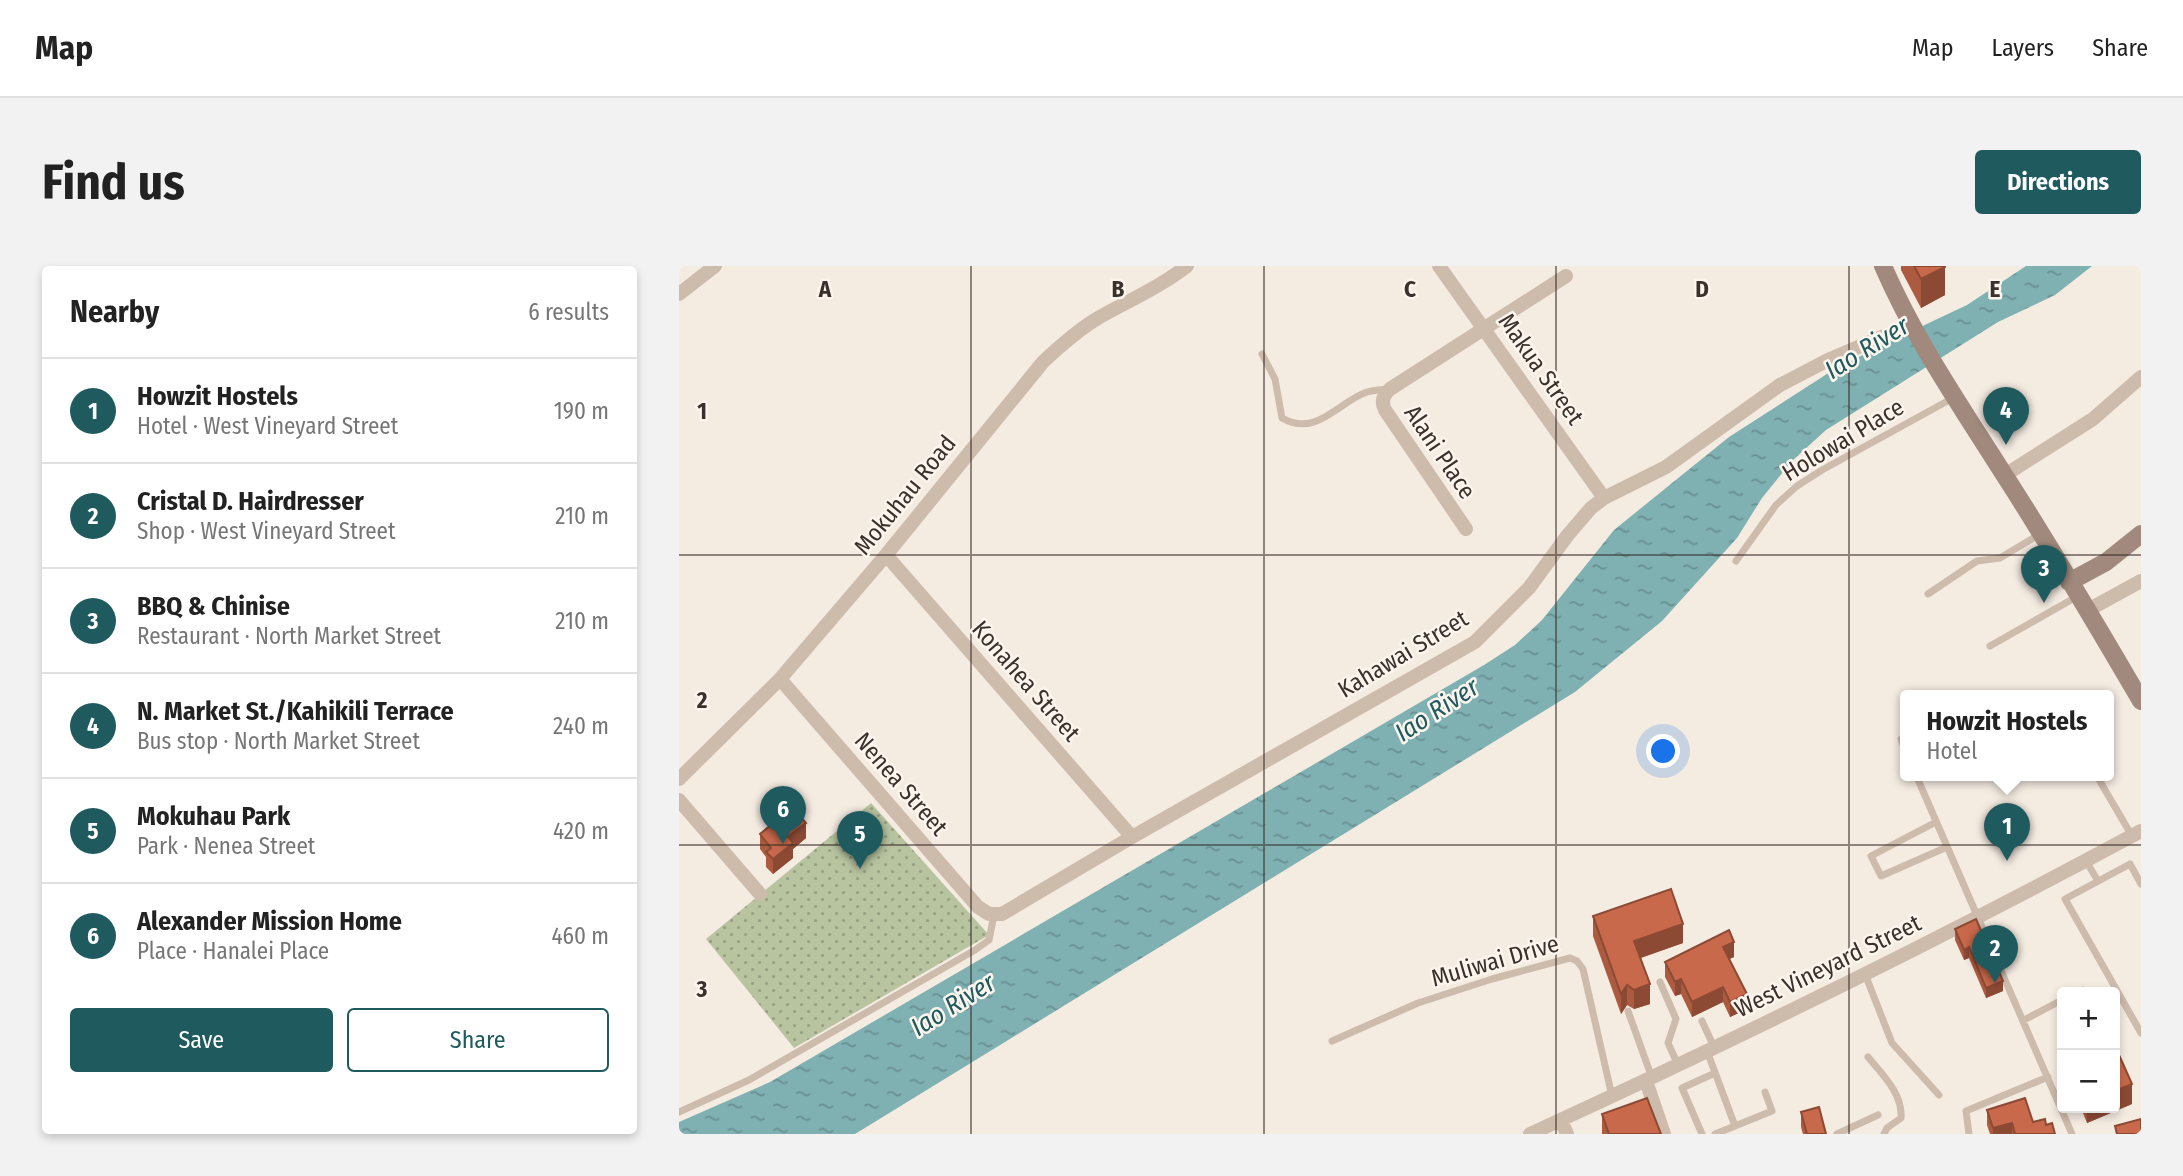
<!DOCTYPE html>
<meta charset="utf-8">
<style>
:root{--surface:#fff;--page:#f2f2f2;--text:#222;--muted:#767676;--line:#e0e0e0;--accent:#1f5a5e}
body{margin:0;font-family:"Fira Sans Condensed",sans-serif;background:var(--page);color:var(--text)}
.controls{position:absolute;right:21px;bottom:21px;display:grid;overflow:hidden;border-radius:7px;box-shadow:0 4px 10px #0003}
.controls button{width:63px;height:63px;display:grid;place-items:center;padding:0;border:0;border-bottom:2px solid var(--line);background:var(--surface);color:var(--text);font:35px sans-serif}
.you{position:absolute;left:985px;top:486px;width:24px;height:24px;margin:-18px;border:5px solid #fff;border-radius:50%;background:#1a73e8;box-shadow:0 0 0 10px #1a73e833}
.badge{display:grid;place-items:center;width:46px;height:46px;border-radius:50%;background:var(--accent);color:#fff;font-size:23px;font-weight:700}
.pin{position:absolute;translate:-50% -58px;filter:drop-shadow(0 2px 4px #0008)}
.pin::after{content:'';position:absolute;top:37px;width:24px;height:21px;background:inherit;clip-path:polygon(0 0,100% 0,50% 100%)}
.popup{position:absolute;left:1221px;top:424px;width:214px;height:91px;box-sizing:border-box;display:grid;place-content:center;border-radius:7px;background:var(--surface);filter:drop-shadow(0 2px 5px #0005);font-size:23px;white-space:nowrap;color:var(--muted)}
.popup b{font-size:26px;color:var(--text)}
.popup::after{content:'';position:absolute;left:50%;top:100%;margin-left:-14px;border:14px solid transparent;border-top-color:var(--surface)}
.list{margin:0;padding:0;list-style:none}
h2{display:flex;justify-content:space-between;align-items:center;height:91px;margin:0;padding:0 28px;font-size:30px}
h2 small{font-size:23px;font-weight:400;color:var(--muted)}
.list li{display:grid;grid-template-columns:46px 1fr auto;gap:21px;align-items:center;box-sizing:border-box;height:105px;padding:0 28px;border-top:2px solid var(--line)}
.list b{display:block;font-size:26px;white-space:nowrap}
.list p{margin:0;font-size:23px;white-space:nowrap;color:var(--muted)}
.list em{font-size:23px;font-style:normal;color:var(--muted)}
.actions{display:flex;gap:14px;padding:21px 28px}
.actions a{flex:1;padding:16px 0;border:2px solid var(--accent);border-radius:7px;text-align:center;font-size:24px;color:var(--accent)}
.actions .main{background:var(--accent);color:#fff}
.map{position:relative;flex:none;width:1462px;height:868px;overflow:hidden;border-radius:7px}
header{display:flex;align-items:center;gap:42px;box-sizing:border-box;height:98px;padding:0 35px;background:var(--surface);border-bottom:2px solid var(--line)}
header strong{font-size:33px}
nav{display:flex;gap:38px;margin-inline-start:auto;font-size:24px}
.intro{display:flex;align-items:center;justify-content:space-between;box-sizing:border-box;height:168px;padding:0 42px}
h1{margin:0;font-size:49px}
.button{padding:18px 32px;border-radius:7px;background:var(--accent);color:#fff;font-size:24px;font-weight:700}
main{display:flex;gap:42px;padding:0 42px}
aside{flex:1;background:var(--surface);border-radius:7px;box-shadow:0 4px 10px #0003}
.map>svg:first-child{display:block}
</style>
<header>
<strong>Map</strong>
<nav><a>Map</a><a>Layers</a><a>Share</a></nav>
</header>
<div class="intro"><h1>Find us</h1><a class="button">Directions</a></div>
<main>
<aside>
<h2>Nearby<small>6 results</small></h2>
<ul class="list">
<li><span class="badge">1</span><div><b>Howzit Hostels</b><p>Hotel · West Vineyard Street</p></div><em>190 m</em></li>
<li><span class="badge">2</span><div><b>Cristal D. Hairdresser</b><p>Shop · West Vineyard Street</p></div><em>210 m</em></li>
<li><span class="badge">3</span><div><b>BBQ &amp; Chinise</b><p>Restaurant · North Market Street</p></div><em>210 m</em></li>
<li><span class="badge">4</span><div><b>N. Market St./Kahikili Terrace</b><p>Bus stop · North Market Street</p></div><em>240 m</em></li>
<li><span class="badge">5</span><div><b>Mokuhau Park</b><p>Park · Nenea Street</p></div><em>420 m</em></li>
<li><span class="badge">6</span><div><b>Alexander Mission Home</b><p>Place · Hanalei Place</p></div><em>460 m</em></li>
</ul>
<div class="actions"><a class="main">Save</a><a>Share</a></div>
</aside>
<div class="map">
<svg width="1462" height="868" viewBox="0 0 1462 868">
<defs>
<pattern id="grass-dots" width="8" height="8" patternUnits="userSpaceOnUse" patternTransform="scale(1.75)"><rect width="8" height="8" fill="#b8c4a0"/><path d="M2 2h.1M6 6h.1" fill="none" stroke="#97a083" stroke-width="1.8" stroke-linecap="round"/></pattern>
<pattern id="water-ripples" width="26" height="14" patternUnits="userSpaceOnUse" patternTransform="scale(1.75)"><rect width="26" height="14" fill="#7fb0b2"/><path d="M2 4q2-2 4 0t4 0M15 11q2-2 4 0t4 0" fill="none" stroke="#699091"/></pattern>
</defs>
<rect width="100%" height="100%" fill="#f4ebe1"/>
<path fill="url(#grass-dots)" d="M192,537l118,132 -195,113 -88,-109z"/>
<path fill="url(#water-ripples)" d="M1347,0h66l-37,29 -57,27 -172,108 -34,31 -30,37 -25,40 -75,83 -87,71 -720,442h-176v-12l91,-40 714,-417 31,-20 27,-25 72,-90 115,-93 101,-65 50,-26 87,-41z"/>
<g fill="none" stroke-linecap="round" stroke-linejoin="round">
<path stroke="#cdbbac" stroke-width="7" d="M583,88l13,25 7,39c35,20 57,-17 85,-26 7,-2 15,-2 22,-3
M1057,295l40,-56 21,-19 25,-16 131,-72
M1249,328l49,-33 23,-3 40,-24
M1311,380l88,-50
M1222,473l4,11
M1237,509l156,359
M1419,512l34,58
M1257,556l-65,34 10,20 66,-29
M1407,595l12,20
M1462,618l-11,-20 -65,35 76,134
M1186,708l27,69 47,52
M981,716l16,37 -8,24 10,22
M1399,726l5,-2
M949,745l24,67
M1345,754l38,-20
M1023,755l12,26
M653,775l86,-38 74,-24 78,-21 7,3 6,8 29,127
M1028,785l28,75 -20,8
M1189,791c14,17 35,37 33,61l-14,10 -3,6
M0,846l70,-32 226,-130 14,-10 5,-25
M1056,860l37,-15 -7,-19
M1023,868l-20,-46 33,-15
M1158,868l41,-19
M1290,868l-3,-23 82,-34"/>
<path stroke="#cdbbac" stroke-width="14" d="M760,0l165,232
M0,28l36,-28
M1326,209l88,-56 48,-42
M787,263l-81,-119c-4,-8 -2,-15 5,-21l176,-113
M207,289l246,282
M1409,344l53,-29
M101,413l198,228 11,7h13l130,-77 343,-195 54,-54 38,-52 24,-28 13,-10 62,-31 114,-82 48,-25 82,-35
M0,513l101,-100 106,-124 157,-193c17,-16 35,-32 55,-44 30,-17 62,-31 89,-52
M0,534l81,94
M967,815l18,53
M882,854l6,14
M851,868c207,-95 411,-195 611,-303"/>
<path stroke="#a18a7d" stroke-width="18" d="M1204,0c32,74 77,139 120,207 48,74 93,151 138,228
M1390,316l37,-20 35,-28"/>
</g>
<path fill="#ac5a40" d="M1222,0h44v29l-24,13 -20,-38z
M96,541l31,31 -13,11v9l-20,16 -7,-7v-10l-6,-8v-15l15,-12z
M914,650l90,27 -42,15 9,46 -16,5 -7,-4 -6,9 -28,-78z
M1276,663l48,62 -17,7 -17,-40 -5,2 -9,-20z
M1055,691l-5,2 18,50 -17,8 -7,-15 -31,15 -11,-23 -6,2 -10,-19v-15z
M1453,838l-45,19 -6,-15h34z
M1308,844l59,15 9,9h-65l-3,-9z
M1122,846l25,22h-23l-2,-7z
M923,848l59,20h-59z"/>
<path fill="#8c4a34" d="M1266,1v28l-24,13v-29z
M127,557v15l-13,11v9l-20,16v-15l15,-22z
M1004,658v19l-49,17v-19z
M1055,676v15l-11,5v-15z
M1290,681v11l-5,2v-10z
M1002,713v15l-6,2v-14z
M1324,715v10l-17,7v-10z
M971,718v20l-16,5v-19z
M948,719v20l-6,9v-20z
M1044,721v15l-31,15v-15z
M1068,728v15l-17,8v-15z
M1453,818v20l-45,19v-15h28v-17z
M1333,857v11h-19v-6z"/>
<path fill="#c8694b" stroke="#8c4a34" stroke-width="2" d="M1235,0h31v1l-24,12z
M107,533l20,24 -18,14 5,6 -20,16 -7,-7 5,-4 -11,-14 22,-18 -7,-9z
M992,623l12,35 -49,17 16,43 -16,6 -7,-5 -6,9 -28,-78z
M1297,653l27,62 -17,7 -17,-41 -5,3 -9,-21z
M1050,664l5,12 -11,5 24,47 -17,8 -7,-15 -31,15 -11,-23 -6,3 -10,-20z
M1436,780l17,38 -17,7z
M968,832l14,36h-52l-7,-20z
M1346,832l8,24 12,-3 1,6 6,-2 3,11h-40l-3,-11 -19,5 -6,-18z
M1140,841l7,27h-19l-6,-22z
M1462,853v15h-24l-2,-8z"/>
<path fill="none" stroke="#3b302b" stroke-width="2" stroke-opacity="0.55" d="M292,0v868M585,0v868M877,0v868M1170,0v868M0,289h1462M0,579h1462"/>
<g text-anchor="middle" dominant-baseline="central" stroke-width="5" stroke-linejoin="round" paint-order="stroke">
<g font-size="24" fill="#3b302b" stroke="#fbf5ee">
<text transform="translate(862 103) rotate(55)">Makua Street</text>
<text transform="translate(1164 174) rotate(-31)">Holowai Place</text>
<text transform="translate(761 186) rotate(56)">Alani Place</text>
<text transform="translate(226 229) rotate(-51)">Mokuhau Road</text>
<text transform="translate(724 388) rotate(-31)">Kahawai Street</text>
<text transform="translate(347 415) rotate(49)">Konahea Street</text>
<text transform="translate(222 518) rotate(49)">Nenea Street</text>
<text transform="translate(816 695) rotate(-16)">Muliwai Drive</text>
<text transform="translate(1149 700) rotate(-26)">West Vineyard Street</text>
</g>
<g font-size="26" font-style="italic" fill="#1f5a5e" stroke="#fbf5ee">
<text transform="translate(1188 82) rotate(-32)">Iao River</text>
<text transform="translate(758 444) rotate(-33)">Iao River</text>
<text transform="translate(274 739) rotate(-32)">Iao River</text>
</g>
</g>
<g font-size="23" text-anchor="middle" font-weight="bold" fill="#3b302b" stroke="#fbf5ee" stroke-width="5" stroke-linejoin="round" paint-order="stroke">
<text x="146" y="31">A</text>
<text x="439" y="31">B</text>
<text x="731" y="31">C</text>
<text x="1023" y="31">D</text>
<text x="1316" y="31">E</text>
<text x="23" y="153">1</text>
<text x="23" y="442">2</text>
<text x="23" y="731">3</text>
</g>
</svg>
<div class="controls">
<button>+</button>
<button>−</button>
</div>
<div class="you"></div>
<div class="pin badge" style="left:1328px;top:595px">1</div>
<div class="popup"><b>Howzit Hostels</b>Hotel</div>
<div class="pin badge" style="left:1316px;top:717px">2</div>
<div class="pin badge" style="left:1365px;top:337px">3</div>
<div class="pin badge" style="left:1327px;top:179px">4</div>
<div class="pin badge" style="left:181px;top:603px">5</div>
<div class="pin badge" style="left:104px;top:578px">6</div>
</div>
</main>
